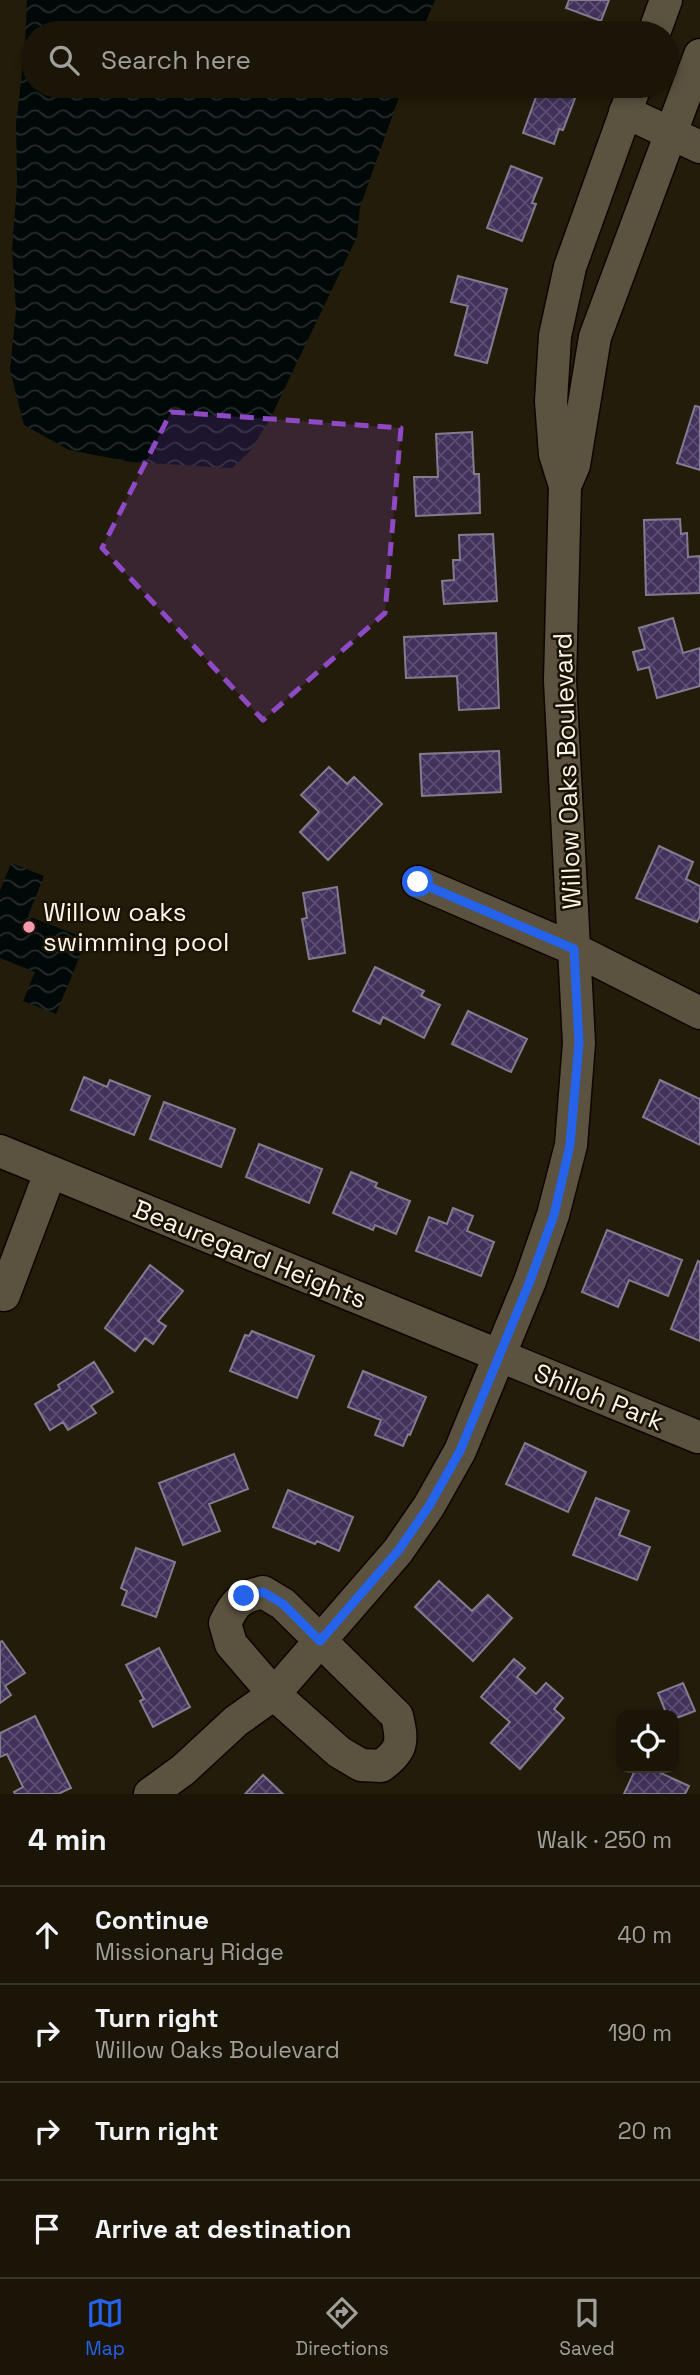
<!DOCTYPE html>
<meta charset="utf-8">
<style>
:root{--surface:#1b1508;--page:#282216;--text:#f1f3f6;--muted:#a09f9c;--line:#393429;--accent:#2563eb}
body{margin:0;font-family:"Space Grotesk",sans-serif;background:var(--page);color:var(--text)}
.controls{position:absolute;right:21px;bottom:21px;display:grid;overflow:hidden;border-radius:14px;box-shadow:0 4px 10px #0003}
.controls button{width:63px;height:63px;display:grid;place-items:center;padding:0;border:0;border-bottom:2px solid var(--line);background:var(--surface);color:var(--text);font:35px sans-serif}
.stop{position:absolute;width:21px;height:21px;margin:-16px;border:5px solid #2563eb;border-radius:50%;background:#fff}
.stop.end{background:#2563eb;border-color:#fff;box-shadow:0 2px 7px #0008}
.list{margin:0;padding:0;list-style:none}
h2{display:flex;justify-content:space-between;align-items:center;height:91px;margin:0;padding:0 28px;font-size:30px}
h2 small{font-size:23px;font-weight:400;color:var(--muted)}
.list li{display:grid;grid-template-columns:46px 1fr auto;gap:21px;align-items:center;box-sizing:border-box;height:98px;padding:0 28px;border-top:2px solid var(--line)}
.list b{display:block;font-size:26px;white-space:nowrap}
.list p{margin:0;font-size:23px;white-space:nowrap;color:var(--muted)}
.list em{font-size:23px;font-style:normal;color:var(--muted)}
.icon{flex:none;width:38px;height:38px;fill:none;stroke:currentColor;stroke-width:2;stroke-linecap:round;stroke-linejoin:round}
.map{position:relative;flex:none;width:700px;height:1794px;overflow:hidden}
.search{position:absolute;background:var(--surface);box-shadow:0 4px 10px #0003;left:21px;right:21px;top:21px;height:77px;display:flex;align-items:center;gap:18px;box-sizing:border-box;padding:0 24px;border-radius:38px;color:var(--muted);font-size:26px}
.sheet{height:483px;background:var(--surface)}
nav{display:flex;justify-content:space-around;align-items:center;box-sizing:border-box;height:98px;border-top:2px solid var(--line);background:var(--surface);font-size:19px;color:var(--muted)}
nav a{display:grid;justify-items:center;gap:4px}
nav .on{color:var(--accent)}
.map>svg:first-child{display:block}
</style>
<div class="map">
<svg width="700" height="1794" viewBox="0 0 700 1794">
<defs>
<pattern id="water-waves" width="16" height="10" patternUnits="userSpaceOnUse" patternTransform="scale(1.75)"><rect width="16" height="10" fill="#000808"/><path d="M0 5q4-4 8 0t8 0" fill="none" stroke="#262d2c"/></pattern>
<pattern id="building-cross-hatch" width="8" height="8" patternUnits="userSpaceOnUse" patternTransform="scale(1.75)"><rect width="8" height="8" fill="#41315b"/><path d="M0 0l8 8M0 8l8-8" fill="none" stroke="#5d4f73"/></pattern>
</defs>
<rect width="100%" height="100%" fill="#241c0a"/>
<path fill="url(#water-waves)" d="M27,0h408l-14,33h-388v53h370l-43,121 -3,30 -87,182 -20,32 -18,17 -101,-6 -62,-12 -45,-25 -14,-55 6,-59 -4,-61 5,-65 -1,-61 9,-77z
M11,863l33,13 -16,40 59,23 -31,75 -33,-13 12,-29 -35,-14v-67z"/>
<path fill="url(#building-cross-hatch)" stroke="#827c90" stroke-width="2" d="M569,0h40l-8,21 -35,-13z
M540,86h35l-2,5 4,2 -14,37 -4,-1 -5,15 -31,-11z
M511,166l31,12 -10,25 4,1 -14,37 -35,-13z
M458,276l49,13 -20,74 -32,-8 13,-49 -17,-4z
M695,406l5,1v63l-23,-7z
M472,432l2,42h5l1,39 -64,3 -2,-39h24l-2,-43z
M680,519l1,15 6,-1 1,24 12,-1v37l-54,2 -2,-75z
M493,534l4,67 -53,3 -2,-23 12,-1 -1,-20h7l-1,-25z
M673,618l10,35 17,-5v38l-43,12 -8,-31 -11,3 -5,-18 12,-3 -6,-21z
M496,633l3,75 -40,2 -2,-34 -51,2 -2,-41z
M499,751l2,41 -79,4 -2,-42z
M329,767l18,17 7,-7 28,27 -54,56 -28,-28 19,-20 -18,-17z
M659,846l34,16 -7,17 14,7v30l-3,6 -61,-24z
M337,887l8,66 -36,6 -7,-40 5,-1 -4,-25z
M375,967l49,24 -3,5 19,9 -16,33 -41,-21 -3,7 -27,-13z
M468,1011l59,28 -16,33 -59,-28z
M84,1077l23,10 3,-7 40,16 -16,39 -63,-25z
M660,1080l40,19v46l-57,-28z
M164,1102l71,27 -14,38 -71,-28z
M259,1144l63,25 -13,34 -63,-26z
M351,1172l26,11 -2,4 35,14 -14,33 -21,-9 -2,5 -40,-17z
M453,1208l20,8 -6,15 27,11 -13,34 -65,-25 13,-34 18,7z
M607,1230l75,30 -14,36 -39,-16 -11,27 -36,-15z
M698,1261l2,1v79l-29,-12z
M150,1265l33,26 -25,30 8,5 -13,18 -8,-6 -10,13 -30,-23z
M252,1331l62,25 -17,42 -67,-27 15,-36 4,1z
M94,1362l19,30 -22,14 5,7 -28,17 -5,-8 -13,8 -15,-26 25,-15 -2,-4z
M363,1371l63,26 -16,38 -2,-1 -5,12 -28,-11 6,-15 -33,-13z
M525,1443l61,29 -18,40 -62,-28z
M234,1454l14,35 -39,15 11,27 -37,14 -24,-62z
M288,1490l65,27 -14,34 -22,-10 -2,3 -42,-17z
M596,1498l33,13 -10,24 31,12 -13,33 -64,-25z
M136,1548l39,14 -19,55 -34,-12 5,-14 -6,-3z
M439,1581l33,30 16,-16 24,23 -39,43 -58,-54z
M2,1641l23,32 -20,13 6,9 -11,8v-61z
M159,1648l31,59 -37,20 -13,-26 4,-2 -18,-34z
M514,1659l11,9 -8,9 19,17 10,-11 17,15 -9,11 10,9 -44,51 -29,-26 19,-21 -29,-25z
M683,1683l12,28 -21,8v-4h-7l-9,-22z
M35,1716l36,72 -13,6h-43l-1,-2 9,-5 -16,-33 -7,3v-24z
M636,1768h14l39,18 -4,8h-61z
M263,1775l20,19h-38z"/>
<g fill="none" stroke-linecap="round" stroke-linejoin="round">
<g stroke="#0d0600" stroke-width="35">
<path id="minor" d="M654,33l12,-33
M625,112l75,35
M565,486l9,-21 21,-128 105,-282
M418,882l156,67 126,64
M0,1151l698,286
M4,1295l46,-122
M263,1592l20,12 114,112c6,26 6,34 -16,50l-20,-1 -22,-13 -65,-58 -43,-50 -6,-21c10,-21 15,-26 38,-31z
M150,1794l33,-24 53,-49 38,-27 124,-143 31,-45 31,-55 70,-170 23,-66 18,-70 8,-102 -19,-362 5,-195 -10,-32 -4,-53 4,-65 15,-69 65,-181"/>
</g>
<use href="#minor" stroke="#5b523f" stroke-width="32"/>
</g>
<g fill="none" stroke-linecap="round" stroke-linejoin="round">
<path stroke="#2563eb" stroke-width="9" d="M244,1596l19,-4 20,12 37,37 78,-90 31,-45 31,-55 70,-170 24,-66 16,-70 9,-102 -5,-94 -156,-67"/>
</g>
<path fill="#8e4ac5" fill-opacity="0.2" stroke="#8e4ac5" stroke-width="5" stroke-dasharray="14 9" stroke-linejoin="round" d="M171,412l230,16 -16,185 -122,107 -161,-172z"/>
<circle fill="#f19ab2" stroke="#1a1203" stroke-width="2.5" cx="29" cy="927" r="7"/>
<g text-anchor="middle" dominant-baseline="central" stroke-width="5" stroke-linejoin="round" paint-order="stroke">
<g font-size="26" fill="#faf5e9" stroke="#1a1203">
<text transform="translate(567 771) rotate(-92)">Willow Oaks Boulevard</text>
<text transform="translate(250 1254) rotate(22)">Beauregard Heights</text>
<text transform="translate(599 1397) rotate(22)">Shiloh Park</text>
</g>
<g font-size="26" fill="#faf5e9" stroke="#1a1203" text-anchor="start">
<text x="43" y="912">Willow oaks<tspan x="43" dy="30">swimming pool</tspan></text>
</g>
</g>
</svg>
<div class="controls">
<button><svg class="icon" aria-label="locate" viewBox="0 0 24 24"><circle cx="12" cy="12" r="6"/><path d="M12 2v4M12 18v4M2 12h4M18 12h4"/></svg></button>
</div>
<div class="stop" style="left:418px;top:882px"></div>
<div class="stop end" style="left:244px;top:1596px"></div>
<div class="search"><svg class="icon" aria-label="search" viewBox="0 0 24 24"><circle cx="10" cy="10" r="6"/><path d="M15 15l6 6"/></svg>Search here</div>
</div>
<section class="sheet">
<h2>4 min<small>Walk · 250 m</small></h2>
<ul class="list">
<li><svg class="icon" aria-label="ahead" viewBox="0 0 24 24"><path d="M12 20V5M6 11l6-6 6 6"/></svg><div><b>Continue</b><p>Missionary Ridge</p></div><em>40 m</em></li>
<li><svg class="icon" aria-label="right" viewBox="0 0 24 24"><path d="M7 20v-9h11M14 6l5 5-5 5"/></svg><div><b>Turn right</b><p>Willow Oaks Boulevard</p></div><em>190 m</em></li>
<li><svg class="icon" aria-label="right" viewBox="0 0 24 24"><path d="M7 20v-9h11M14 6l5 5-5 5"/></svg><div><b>Turn right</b></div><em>20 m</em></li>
<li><svg class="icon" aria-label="arrive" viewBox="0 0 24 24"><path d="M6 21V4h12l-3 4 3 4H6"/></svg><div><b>Arrive at destination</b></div></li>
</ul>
</section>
<nav>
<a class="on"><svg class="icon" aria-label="map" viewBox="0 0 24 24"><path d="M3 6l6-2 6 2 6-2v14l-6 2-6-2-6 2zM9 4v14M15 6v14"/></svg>Map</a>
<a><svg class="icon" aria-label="directions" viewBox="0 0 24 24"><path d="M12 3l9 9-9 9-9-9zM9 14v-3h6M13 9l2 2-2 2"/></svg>Directions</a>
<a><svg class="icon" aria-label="saved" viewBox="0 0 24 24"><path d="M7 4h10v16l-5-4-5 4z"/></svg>Saved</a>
</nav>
